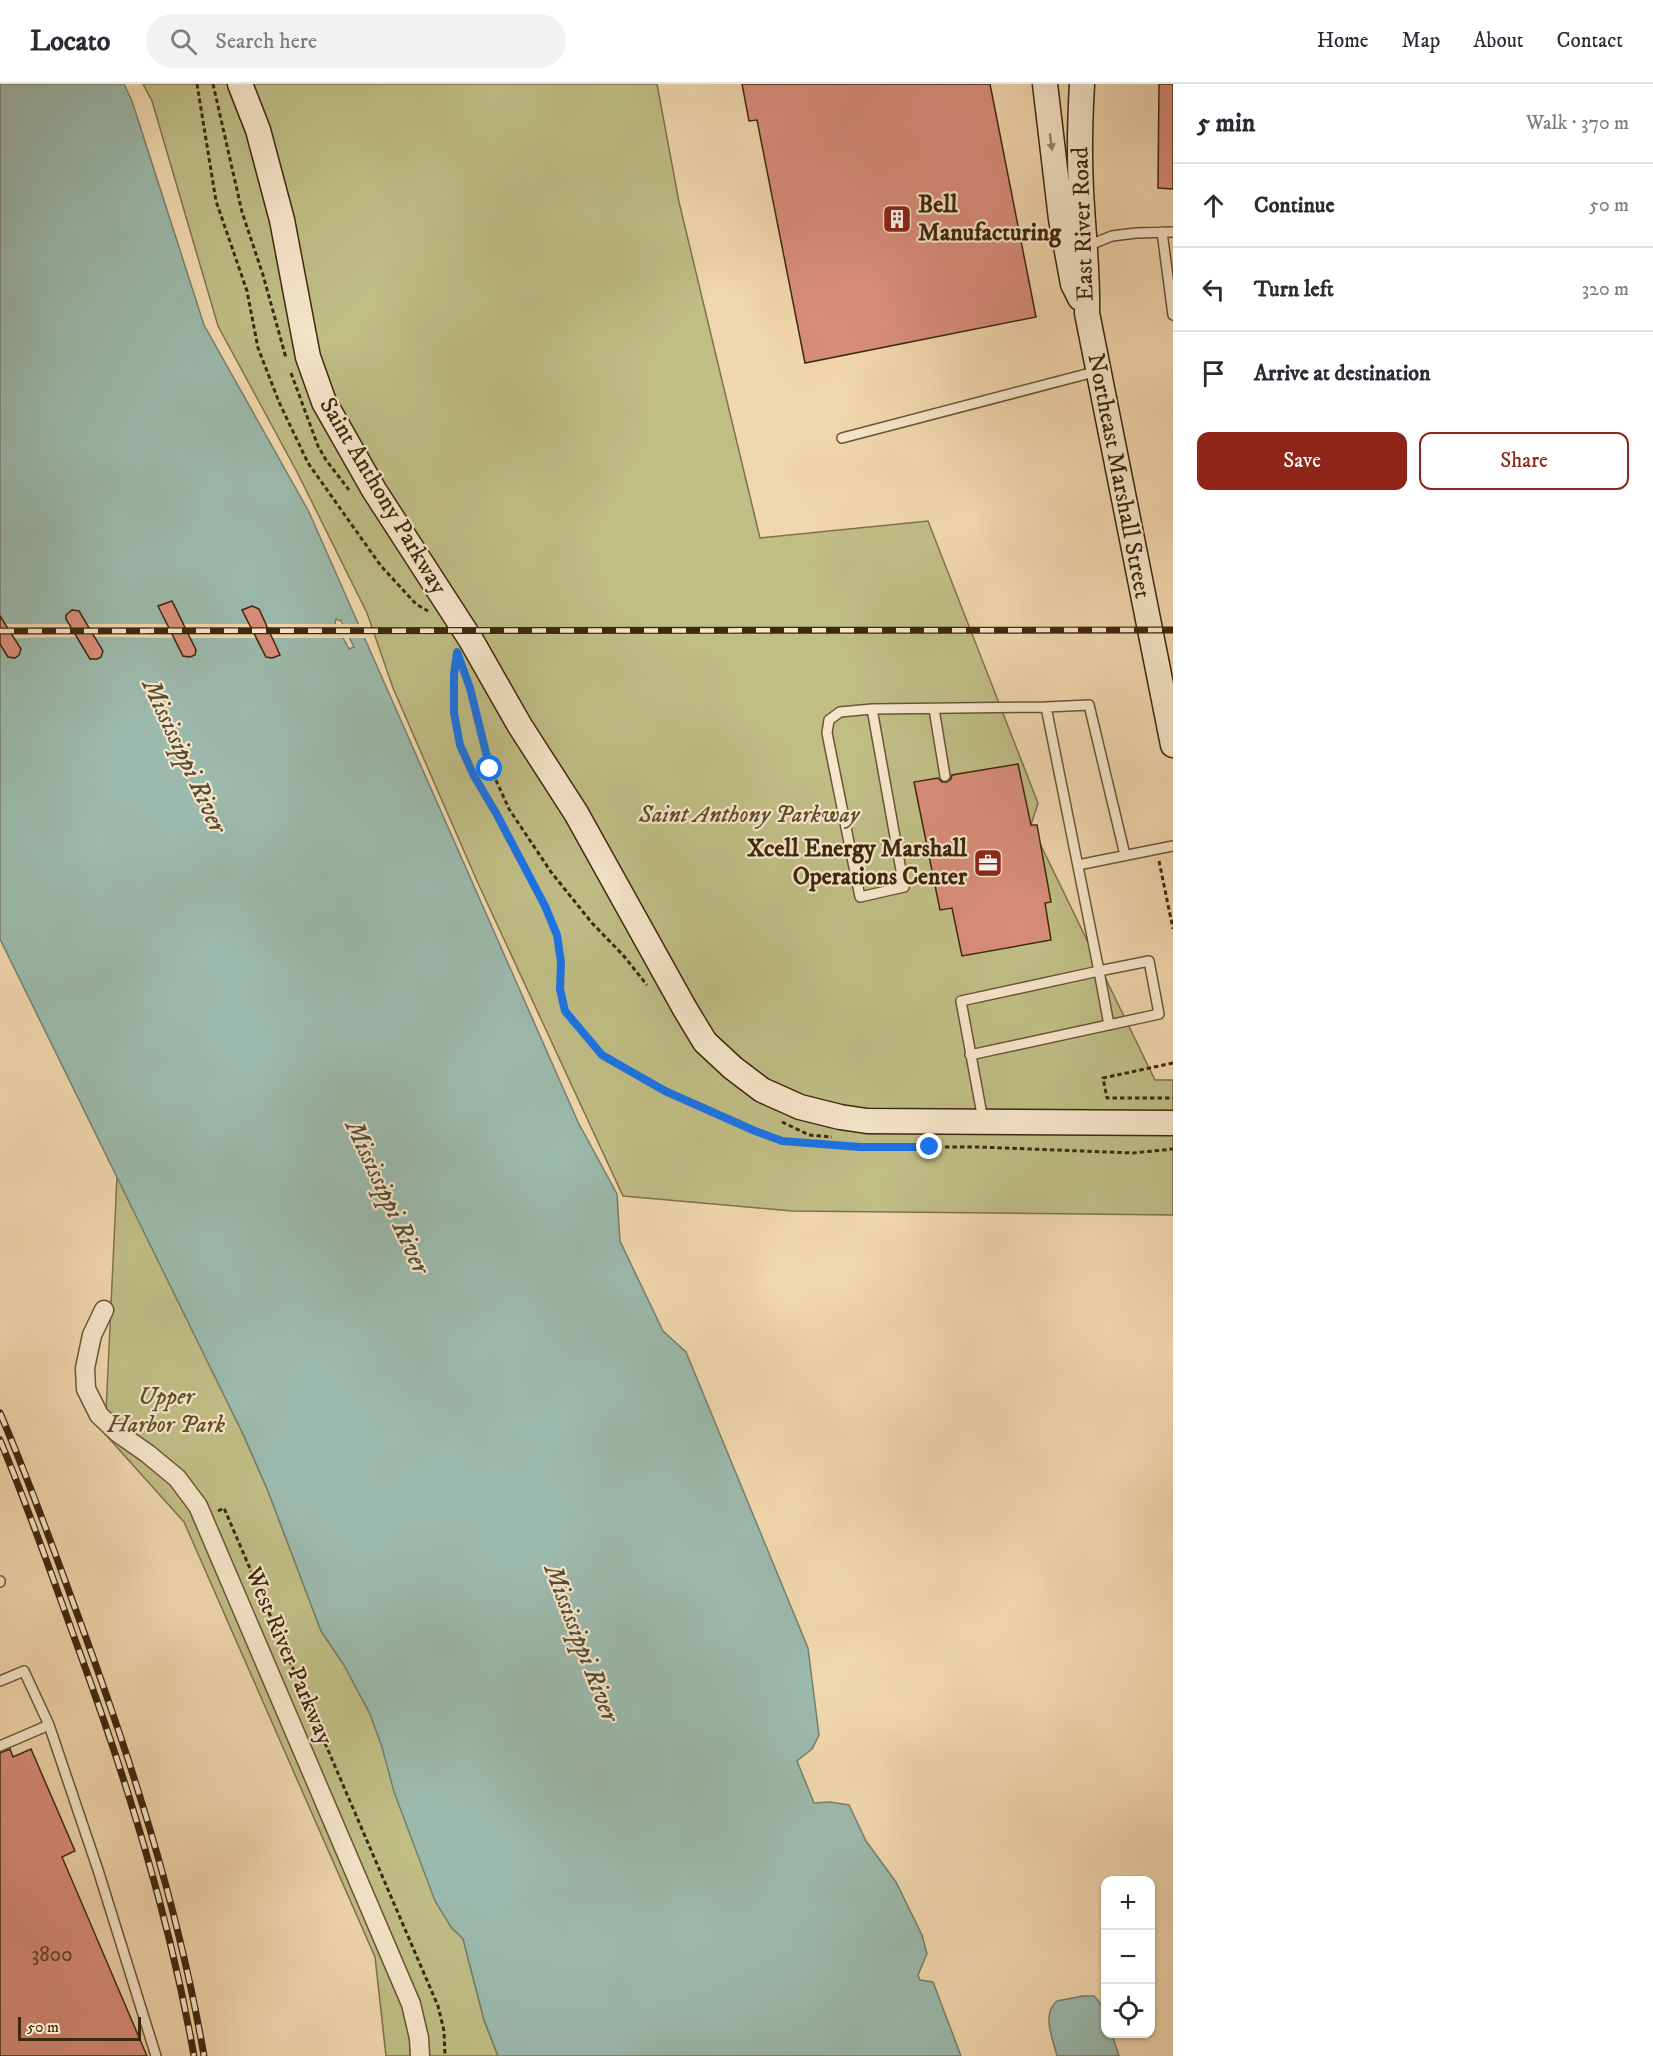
<!DOCTYPE html>
<meta charset="utf-8">
<style>
:root{--surface:#fff;--page:#f2f2f3;--text:#2b2b33;--muted:#7c7c81;--line:#e1e1e2;--accent:#8f2418}
body{margin:0;font-family:"IM FELL DW Pica",serif;background:var(--page);color:var(--text)}
.controls{position:absolute;right:18px;bottom:18px;display:grid;overflow:hidden;border-radius:12px;box-shadow:0 2px 4px #0004}
.controls button{width:54px;height:54px;display:grid;place-items:center;padding:0;border:0;border-bottom:2px solid var(--line);background:var(--surface);color:var(--text);font:30px sans-serif}
.scale{position:absolute;left:18px;bottom:15px;width:123px;box-sizing:border-box;padding-left:6px;border:3px solid #3d280c;border-top:0;font-size:16px;line-height:21px;white-space:nowrap;color:#3d280c;-webkit-text-stroke:4px #f6e5ca;paint-order:stroke}
.stop{position:absolute;width:18px;height:18px;margin:-14px;border:4px solid #1a73e8;border-radius:50%;background:#fff}
.stop.end{background:#1a73e8;border-color:#fff;box-shadow:0 2px 6px #0008}
.list{margin:0;padding:0;list-style:none}
h2{display:flex;justify-content:space-between;align-items:center;height:78px;margin:0;padding:0 24px;font-size:26px}
h2 small{font-size:20px;font-weight:400;color:var(--muted)}
.list li{display:grid;grid-template-columns:39px 1fr auto;gap:18px;align-items:center;box-sizing:border-box;height:84px;padding:0 24px;border-top:2px solid var(--line)}
.list b{display:block;font-size:22px;white-space:nowrap}
.list em{font-size:20px;font-style:normal;color:var(--muted)}
.actions{display:flex;gap:12px;padding:18px 24px}
.actions a{flex:1;padding:14px 0;border:2px solid var(--accent);border-radius:12px;text-align:center;font-size:21px;color:var(--accent)}
.actions .main{background:var(--accent);color:#fff}
.icon{flex:none;width:33px;height:33px;fill:none;stroke:currentColor;stroke-width:2;stroke-linecap:round;stroke-linejoin:round}
.map{position:relative;flex:none;width:1173px;height:1972px;overflow:hidden}
header{display:flex;align-items:center;gap:36px;box-sizing:border-box;height:84px;padding:0 30px;background:var(--surface);border-bottom:2px solid var(--line)}
header strong{font-size:28px}
nav{display:flex;gap:33px;margin-inline-start:auto;font-size:21px}
.search{width:420px;height:54px;background:var(--page);display:flex;align-items:center;gap:15px;box-sizing:border-box;padding:0 21px;border-radius:33px;color:var(--muted);font-size:22px}
main{display:flex}
aside{flex:1;background:var(--surface)}
.map>svg:first-child{display:block}
</style>
<header>
<strong>Locato</strong>
<div class="search"><svg class="icon" aria-label="search" viewBox="0 0 24 24"><circle cx="10" cy="10" r="6"/><path d="M15 15l6 6"/></svg>Search here</div>
<nav><a>Home</a><a>Map</a><a>About</a><a>Contact</a></nav>
</header>
<main>
<div class="map">
<svg width="1173" height="1972" viewBox="0 0 1173 1972">
<rect width="100%" height="100%" fill="#f1d7ad"/>
<filter id="stains"><feTurbulence type="fractalNoise" baseFrequency=".00333" numOctaves="4"/><feColorMatrix values="0 0 0 0 .2 0 0 0 0 .09 0 0 0 0 .02 0 0 0 .5 -.17"/></filter>
<radialGradient id="worn" r=".72"><stop offset=".6" stop-color="#630" stop-opacity="0"/><stop offset="1" stop-color="#630" stop-opacity=".3"/></radialGradient>
<path fill="#c0bd85" stroke="#7e7248" stroke-width="1.5" d="M143,0h514l22,118 81,336 168,-17 110,282 -7,22 124,255h18v135l-381,-4 -169,-15 -146,-315 -84,-193 -26,-75 -70,-141 -79,-146 -66,-225z
M117,1092l126,258 25,57 53,140 23,34 26,49 81,213 12,11 21,82 14,36h-112l-11,-99 -191,-435 -79,-88z"/>
<path fill="#9bb9ac" stroke="#757f6c" stroke-width="1.5" fill-rule="evenodd" d="M0,0h124l8,17 72,224 105,187 269,610 39,72 3,47 43,90 23,21 122,296 11,87 -7,14 -15,12 17,42 16,-1 19,3 17,36 30,41 26,53 5,19 -9,21 2,5 13,2 28,74h-463l-14,-36 -21,-81 -12,-12 -16,-26 -41,-109 -12,-45 -12,-33 -26,-49 -23,-34 -53,-140 -25,-57 -243,-495v-295l8,13 7,1 6,-9 -21,-33zM170,518l4,2 22,46 -1,5 -5,2 -7,-1 -23,-47zM252,522l7,3 19,42 -1,5 -5,2 -6,-1 -22,-43zM72,526l7,1 22,46 -4,2h-7l-24,-40v-4zM336,535l5,2 13,26 -5,2 -14,-26z
M1083,1912h11c13,14 12,19 12,38h6l7,22h-62c-4,-17 -16,-42 0,-55z"/>
<path fill="#f1d7ad" d="M1,540h72l7,13 -69,1z
M83,540h87l7,14 -86,-1z
M180,540h73l7,14h-73z
M263,540h76l8,14h-78z
M340,540h21l7,14h-21z"/>
<path fill="#d98d7b" stroke="#3d280c" stroke-width="1.5" d="M742,0h248l46,233 -231,46 -48,-243 -8,1z
M1159,0h14v105l-15,-1z
M172,517l24,49 -1,5 -5,2 -7,-1 -25,-50z
M252,522l7,3 21,46 -8,3 -6,-1 -24,-47z
M72,526l7,1 24,40 -2,6 -4,2h-7l-24,-40v-4z
M0,532l21,33 -2,6 -4,3 -7,-1 -8,-13z
M1018,680l13,61h6l14,77 -6,1 6,37 -89,16 -10,-48 -12,2 -26,-128 24,-4 4,4h5l4,-3 1,-4z
M10,1665l3,8 18,-8 44,102 -13,6 85,199h-147v-303z"/>
<g fill="none" stroke-linecap="round" stroke-linejoin="round">
<g stroke="#6a5434" stroke-width="12">
<path id="lane" d="M1162,148l11,83
M1087,162l25,-10 24,-3 37,-1
M842,354l256,-67
M1046,623l43,-2 36,150
M872,625l32,178 -44,10 -33,-164 2,-13 11,-8 32,-3 174,-2 53,264 -138,30 22,119
M934,625l11,67
M1078,781l95,-19
M970,971l189,-41 -10,-53 -50,10 10,54
M0,1498v-1
M0,1597l24,-10 25,54
M0,1662l49,-21 49,145 58,186"/>
</g>
<g stroke="#6a5434" stroke-width="21">
<path id="street" d="M104,1226l-12,25 -7,33 1,21 13,26 19,18 30,21 29,24 21,28 213,498 8,34 1,18"/>
</g>
<g stroke="#3d280c" stroke-width="27">
<path id="secondary" d="M240,0l18,46 24,90 26,137 16,45 50,88 97,150 49,86 56,87 109,196 20,33 28,26 29,22 38,17 40,10 27,4 306,2
M1045,0l16,135 12,65 7,14
M1082,0c-2,35 -3,70 -1,106 2,41 7,82 6,123l86,432"/>
</g>
<path stroke="#3d280c" stroke-width="3" stroke-dasharray="4.5 3" stroke-linecap="butt" d="M197,0l19,117 31,90 11,57 21,54 29,61 73,103 35,38 12,7
M213,0l29,128 21,63 23,83
M291,289l27,73 8,14 23,30
M456,570l-2,20v39l6,32 14,31 22,37 49,94 12,28 4,27 -1,27 5,22 37,44 63,36 90,40 27,10 78,6h119l154,6 40,-4
M465,588l26,97 18,40 42,63 41,51 31,32 24,30
M1159,777l14,68
M1173,979l-70,15 4,20h66
M782,1038l27,13 23,2
M218,1427l6,-3 214,498 6,25 1,25"/>
<use href="#lane" stroke="#f6e5ca" stroke-width="9"/>
<use href="#street" stroke="#f6e5ca" stroke-width="18"/>
<use href="#secondary" stroke="#f6e5ca" stroke-width="24"/>
<g stroke="#3d280c" stroke-width="7">
<path id="rail" d="M0,547l1173,-1
M0,1329c29,67 53,135 78,203 53,144 100,289 126,440
M0,1356c28,67 52,136 77,205 49,134 92,269 117,411"/>
</g>
<use href="#rail" stroke="#f6e5ca" stroke-width="4.5" stroke-dasharray="14" stroke-linecap="butt"/>
</g>
<defs><path id="oneway-solid" d="M-6-.8H1V-3.2L6.5 0L1 3.2V.8H-6Z" transform="scale(1.5)"/></defs>
<use fill="#9a866b" href="#oneway-solid" transform="translate(1051 58) rotate(83)"/>
<g fill="none" stroke-linecap="round" stroke-linejoin="round">
<path stroke="#1a73e8" stroke-width="8" d="M490,685l-20,-81 -13,-36 -3,22v39l6,32 14,31 22,37 49,93 12,29 4,27 -1,27 5,22 37,44 63,36 90,40 27,10 78,6h70"/>
</g>
<defs>
<g id="building-square" transform="scale(1.5)"><rect x="-9" y="-9" width="18" height="18" rx="4" fill="#8f2418" stroke="#f6e5ca"/><path d="M-4-6H4V6H1V3H-1V6H-4ZM-2.5-4.3h1.7v1.8h-1.7ZM.8-4.3h1.7v1.8H.8ZM-2.5-1h1.7V.8h-1.7ZM.8-1h1.7V.8H.8Z" fill="#fff"/></g>
<g id="office-square" transform="scale(1.5)"><rect x="-9" y="-9" width="18" height="18" rx="4" fill="#8f2418" stroke="#f6e5ca"/><path d="M-6-3h4V-5.5h4V-3h4V5H-6ZM-1-4.5V-3h2v-1.5ZM-6 0V1H6V0Z" fill="#fff"/></g>
</defs>
<g fill-rule="evenodd">
<use href="#building-square" x="897" y="135"/>
<use href="#office-square" x="988" y="779"/>
</g>
<g text-anchor="middle" dominant-baseline="central" stroke-width="4.5" stroke-linejoin="round" paint-order="stroke">
<g font-size="21" fill="#644128">
<text x="52" y="1871">3800</text>
</g>
<g font-size="24" font-weight="bold" fill="#3d280c" stroke="#f6e5ca" text-anchor="start">
<text x="918" y="121">Bell<tspan x="918" dy="28">Manufacturing</tspan></text>
<text x="967" y="765" text-anchor="end">Xcell Energy Marshall<tspan x="967" dy="28">Operations Center</tspan></text>
</g>
<g font-size="24" fill="#3d280c" stroke="#f6e5ca">
<text transform="translate(1083 140) rotate(-92)">East River Road</text>
<text transform="translate(1119 392) rotate(79)">Northeast Marshall Street</text>
<text transform="translate(383 412) rotate(59)">Saint Anthony Parkway</text>
<text transform="translate(289 1572) rotate(67)">West River Parkway</text>
</g>
<g font-size="24" font-style="italic" fill="#5e4d2a" stroke="#f6e5ca">
<text x="749" y="731">Saint Anthony Parkway</text>
<text x="166" y="1313">Upper<tspan x="166" dy="28">Harbor Park</tspan></text>
</g>
<g font-size="26" font-style="italic" fill="#544c34" stroke="#f6e5ca">
<text transform="translate(184 672) rotate(65)">Mississippi River</text>
<text transform="translate(387 1113) rotate(65)">Mississippi River</text>
<text transform="translate(581 1559) rotate(69)">Mississippi River</text>
</g>
</g>
<rect width="100%" height="100%" filter="url(#stains)"/>
<rect width="100%" height="100%" fill="url(#worn)"/>
</svg>
<div class="controls">
<button>+</button>
<button>−</button>
<button><svg class="icon" aria-label="locate" viewBox="0 0 24 24"><circle cx="12" cy="12" r="6"/><path d="M12 2v4M12 18v4M2 12h4M18 12h4"/></svg></button>
</div>
<div class="scale">50 m</div>
<div class="stop" style="left:490px;top:685px"></div>
<div class="stop end" style="left:930px;top:1063px"></div>
</div>
<aside>
<h2>5 min<small>Walk · 370 m</small></h2>
<ul class="list">
<li><svg class="icon" aria-label="ahead" viewBox="0 0 24 24"><path d="M12 20V5M6 11l6-6 6 6"/></svg><div><b>Continue</b></div><em>50 m</em></li>
<li><svg class="icon" aria-label="left" viewBox="0 0 24 24"><path d="M17 20v-9H6M10 6l-5 5 5 5"/></svg><div><b>Turn left</b></div><em>320 m</em></li>
<li><svg class="icon" aria-label="arrive" viewBox="0 0 24 24"><path d="M6 21V4h12l-3 4 3 4H6"/></svg><div><b>Arrive at destination</b></div></li>
</ul>
<div class="actions"><a class="main">Save</a><a>Share</a></div>
</aside>
</main>
